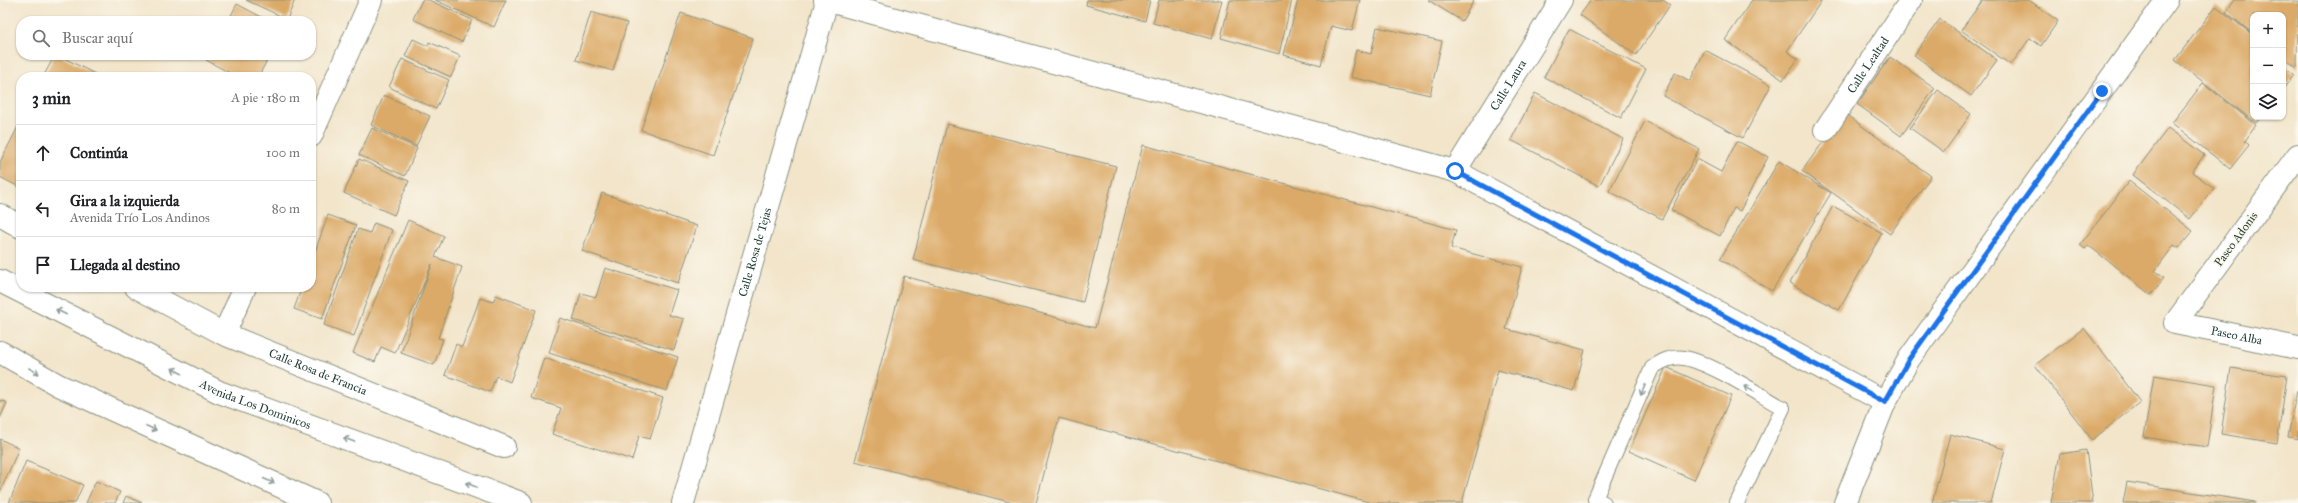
<!DOCTYPE html>
<html lang="es">
<meta charset="utf-8">
<style>
:root{--surface:#fff;--page:#f2f2f2;--text:#202124;--muted:#757577;--line:#e0e0e0}
body{margin:0;font-family:"IM FELL Great Primer",serif;background:var(--page);color:var(--text)}
.controls{position:absolute;right:12px;top:12px;display:grid;overflow:hidden;border-radius:8px;box-shadow:0 1px 3px #0004}
.controls button{width:36px;height:36px;display:grid;place-items:center;padding:0;border:0;border-bottom:1px solid var(--line);background:var(--surface);color:var(--text);font:20px sans-serif}
.stop{position:absolute;width:12px;height:12px;margin:-9px;border:3px solid #1a73e8;border-radius:50%;background:#fff}
.stop.end{background:#1a73e8;border-color:#fff;box-shadow:0 1px 4px #0008}
.list{margin:0;padding:0;list-style:none}
h2{display:flex;justify-content:space-between;align-items:center;height:52px;margin:0;padding:0 16px;font-size:17px}
h2 small{font-size:13px;font-weight:400;color:var(--muted)}
.list li{display:grid;grid-template-columns:26px 1fr auto;gap:12px;align-items:center;box-sizing:border-box;height:56px;padding:0 16px;border-top:1px solid var(--line)}
.list b{display:block;font-size:15px;white-space:nowrap}
.list p{margin:0;font-size:13px;white-space:nowrap;color:var(--muted)}
.list em{font-size:13px;font-style:normal;color:var(--muted)}
.icon{flex:none;width:22px;height:22px;fill:none;stroke:currentColor;stroke-width:2;stroke-linecap:round;stroke-linejoin:round}
.map{position:relative;flex:none;width:2298px;height:503px;overflow:hidden}
.search{position:absolute;background:var(--surface);box-shadow:0 1px 3px #0004;left:16px;top:16px;width:300px;height:44px;display:flex;align-items:center;gap:10px;box-sizing:border-box;padding:0 14px;border-radius:16px;color:var(--muted);font-size:15px}
.panel{position:absolute;background:var(--surface);box-shadow:0 1px 3px #0004;left:16px;top:72px;width:300px;height:220px;border-radius:16px}
.map>svg:first-child{display:block}
</style>
<div class="map">
<svg width="2298" height="503" viewBox="0 0 2298 503">
<rect width="100%" height="100%" fill="#fbf7ec"/>
<filter id="ink" filterUnits="userSpaceOnUse"><feTurbulence type="fractalNoise" baseFrequency=".025" numOctaves="2"/><feDisplacementMap in="SourceGraphic" scale="8" xChannelSelector="R" yChannelSelector="G"/><feConvolveMatrix kernelMatrix="1 2 1 2 8 2 1 2 1" color-interpolation-filters="sRGB"/></filter>
<filter id="wash" filterUnits="userSpaceOnUse"><feTurbulence type="fractalNoise" baseFrequency=".012" numOctaves="4" result="noise"/><feDisplacementMap in="SourceGraphic" scale="16" xChannelSelector="R" yChannelSelector="G"/><feGaussianBlur stdDeviation="0.9" result="paint"/><feColorMatrix in="noise" values="0 0 0 0 0 0 0 0 0 0 0 0 0 0 0 0 0 1.4 0 .05"/><feComposite in="paint" operator="in"/></filter>
<g filter="url(#wash)">
<rect width="100%" height="100%" fill="#f2e5ca"/>
<g id="blocks">
<path fill="#dcaa67" d="M246,0h49l-8,19z
M422,0h7l43,20 -10,22 -49,-23z
M435,0h71l-12,27z
M1087,0h63l-5,21 -59,-16z
M1159,0h63l-10,39 -59,-16z
M1230,0h62l-13,54 -58,-16z
M1298,0h62l-8,31 -21,-5 -10,39 -37,-10z
M1428,0h46l-12,21z
M1591,0h72l7,5 -34,50 -56,-40z
M1752,0h70l-35,51 11,8 -15,21 -58,-40z
M1983,0h46l29,21 -17,25 -11,-8 -19,27 -50,-35z
M2235,0h63l-1,68 -14,-11v-42h-30v19l-27,-22z
M237,4l32,17h-41z
M2216,6l37,29v82h8l-5,6 -81,-63z
M591,12l36,11 -14,48 -37,-11z
M681,13l72,25 -40,117 -72,-25z
M1940,19l57,41 -26,36 -57,-41z
M1377,27l65,14 -12,54 -80,-18 6,-27 15,4z
M1569,29l77,40 -25,49 -77,-41z
M413,39l15,7 1,-4 31,14 -9,21 -46,-21z
M1705,50l66,35 -28,53 -80,-42 12,-23 15,8z
M55,55h3l43,22h-58z
M209,55h61l-12,22h-21l-31,-17z
M1890,57l45,31 -34,48 -44,-32z
M402,59l47,21 -13,29 -47,-22z
M2283,67l11,8 -11,14z
M2203,83l53,42 -11,16 4,4 -19,24 -58,-46z
M1938,90l33,24 -27,38 -34,-24z
M1535,93l88,46 -24,47 -88,-46z
M384,95l46,21 -14,30 -45,-21z
M1844,113l87,63 -41,58 -88,-63z
M21,121v67l-21,-11v-15z
M1645,121l54,28 -37,70 -53,-28z
M947,124l169,42 -33,136 -170,-42z
M372,128l45,20 -12,28 -46,-21z
M2168,128l36,27 -12,17 22,16 -24,31 -57,-44z
M1737,141l31,16 -28,54 -6,-3 -14,28 -49,-26 26,-51 24,13z
M1143,145l313,85 -5,18 71,19 -16,62 79,21 -11,41 -76,-21 -36,133h-90l-313,-85 -23,85h-23l-158,-42 49,-185 191,52z
M359,159l50,22 -15,34 -50,-22z
M1779,161l52,32 -59,98 -52,-32z
M2129,181l64,50 -14,17 -5,-3 -19,26 9,7 -13,17 -63,-50 -3,4 -5,-4z
M602,193l95,33 -19,57 -96,-32z
M1833,206l49,27 -43,77 -49,-27z
M328,215l28,10 -34,94 -28,-10 8,-22h9v-24z
M408,220l36,16 -9,21 27,10 -24,71 5,1 -9,26 -33,-12 31,-89 -37,89 -14,-6 -6,15 -22,-9z
M374,223l18,7 -38,106 -30,-11 34,-96 12,4z
M605,268l72,22 -8,25 15,4 -10,31 -101,-30 8,-27 15,4z
M496,295l40,15 -26,72 -14,-6 -6,16 -45,-17 11,-31 6,3 18,-49 13,4z
M560,318l118,39 -11,34 -118,-38z
M2084,328l56,74 -48,38 -57,-75z
M544,358l119,40 -13,41 -11,-3 -7,24 -80,-26 9,-26 -30,-10z
M1666,367l65,29 -37,84 -65,-29z
M2231,368l56,8 -10,67 -56,-9z
M2154,375l62,10 -9,62 -63,-10z
M2297,390h1v49l-10,-2z
M0,400l7,3 -7,15z
M1950,434l55,15 -14,54h-59z
M0,439l19,9 -19,44z
M2086,450l7,53h-42l9,-49z
M26,461l57,24 -8,18h-66z
M96,481l24,11 -5,11h-29z
M2127,482l128,20v1h-132z
M126,496l16,7h-19z"/>
</g>
</g>
<g filter="url(#ink)">
<use href="#blocks" fill-opacity="0" stroke="#88917f" stroke-width="1"/>
<g fill="none" stroke-linecap="round" stroke-linejoin="round">
<g stroke="#88917f" stroke-width="16">
<path id="service" d="M1604,503l-9,-4 57,-131c10,-7 19,-12 32,-10 26,4 74,36 99,50l-46,95"/>
</g>
<g stroke="#88917f" stroke-width="24">
<g id="minor">
<path id="s1" d="M1825,130l86,-130"/>
<path d="M311,136l60,-136"/>
<path id="s2" d="M2298,155l-123,168 123,25"/>
<path id="s3" d="M1455,171l106,-171"/>
<path d="M0,215l21,12"/>
<path id="s4" d="M136,287l88,47 280,113"/>
<path d="M224,334l21,-47"/>
<path id="s5" d="M683,503l144,-502"/>
</g>
</g>
<g stroke="#88917f" stroke-width="24">
<g id="tertiary">
<path d="M825,0l630,171 430,231"/>
<path id="s6" d="M0,281l219,111 302,111"/>
<path d="M0,352l58,33 259,118"/>
<path d="M1845,503l40,-101 24,-43 258,-359"/>
</g>
</g>
<use href="#service" stroke="#fff" stroke-width="14"/>
<use href="#minor" stroke="#fff" stroke-width="22"/>
<use href="#tertiary" stroke="#fff" stroke-width="22"/>
</g>
<defs><path id="oneway-shaft" d="M-6 0H5M1.5-3L5.5 0L1.5 3" fill="none" stroke-width="1.6" stroke-linecap="round" stroke-linejoin="round"/></defs>
<g stroke="#8f9e9a">
<use href="#oneway-shaft" transform="translate(61 312) rotate(-153)"/>
<use href="#oneway-shaft" transform="translate(34 371) rotate(30)"/>
<use href="#oneway-shaft" transform="translate(177 371) rotate(-153)"/>
<use href="#oneway-shaft" transform="translate(1749 389) rotate(-151)"/>
<use href="#oneway-shaft" transform="translate(1643 390) rotate(114)"/>
<use href="#oneway-shaft" transform="translate(151 428) rotate(24)"/>
<use href="#oneway-shaft" transform="translate(349 440) rotate(-160)"/>
<use href="#oneway-shaft" transform="translate(269 481) rotate(24)"/>
<use href="#oneway-shaft" transform="translate(471 485) rotate(-160)"/>
</g>
</g>
<g fill="none" stroke-linecap="round" stroke-linejoin="round" filter="url(#ink)">
<path stroke="#1a73e8" stroke-width="5" d="M1455,171l430,231 24,-43 193,-268"/>
</g>
<g text-anchor="middle" dominant-baseline="central" stroke-width="3.5" stroke-linejoin="round" paint-order="stroke">
<g font-size="12" fill="#1f3d34" stroke="#fbf7ec">
<text stroke="none"><textPath href="#s1" startOffset="78">Calle Lealtad</textPath></text>
<text stroke="none"><textPath href="#s3" startOffset="101">Calle Laura</textPath></text>
<text transform="translate(2236 239) rotate(-54)">Paseo Adonis</text>
<text stroke="none"><textPath href="#s5" startOffset="261">Calle Rosa de Tejas</textPath></text>
<text stroke="none"><textPath href="#s2" startOffset="271">Paseo Alba</textPath></text>
<text stroke="none"><textPath href="#s4" startOffset="201">Calle Rosa de Francia</textPath></text>
<text stroke="none"><textPath href="#s6" startOffset="284">Avenida Los Dominicos</textPath></text>
</g>
</g>
</svg>
<div class="controls">
<button>+</button>
<button>−</button>
<button><svg class="icon" aria-label="layers" viewBox="0 0 24 24"><path d="M12 4l9 5-9 5-9-5zM3 14l9 5 9-5"/></svg></button>
</div>
<div class="stop" style="left:1455px;top:171px"></div>
<div class="stop end" style="left:2102px;top:91px"></div>
<div class="search"><svg class="icon" aria-label="search" viewBox="0 0 24 24"><circle cx="10" cy="10" r="6"/><path d="M15 15l6 6"/></svg>Buscar aquí</div>
<section class="panel">
<h2>3 min<small>A pie · 180 m</small></h2>
<ul class="list">
<li><svg class="icon" aria-label="ahead" viewBox="0 0 24 24"><path d="M12 20V5M6 11l6-6 6 6"/></svg><div><b>Continúa</b></div><em>100 m</em></li>
<li><svg class="icon" aria-label="left" viewBox="0 0 24 24"><path d="M17 20v-9H6M10 6l-5 5 5 5"/></svg><div><b>Gira a la izquierda</b><p>Avenida Trío Los Andinos</p></div><em>80 m</em></li>
<li><svg class="icon" aria-label="arrive" viewBox="0 0 24 24"><path d="M6 21V4h12l-3 4 3 4H6"/></svg><div><b>Llegada al destino</b></div></li>
</ul>
</section>
</div>
